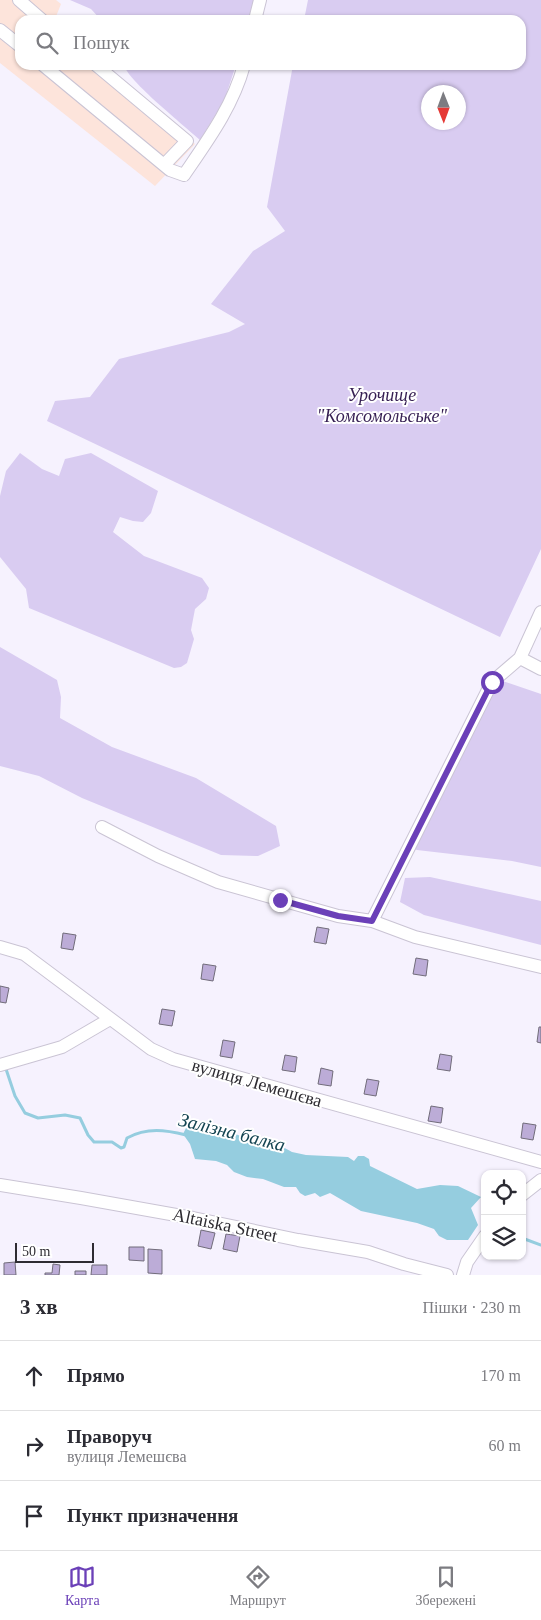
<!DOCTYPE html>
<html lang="uk">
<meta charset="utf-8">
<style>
:root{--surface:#fff;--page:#f7f7f7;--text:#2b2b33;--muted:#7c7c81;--line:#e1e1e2;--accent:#6b40b8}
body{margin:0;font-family:Georgia,serif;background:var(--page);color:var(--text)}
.controls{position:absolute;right:15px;bottom:15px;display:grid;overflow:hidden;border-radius:10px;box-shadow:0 1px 4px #0004}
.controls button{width:45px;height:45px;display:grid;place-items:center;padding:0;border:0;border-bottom:1px solid var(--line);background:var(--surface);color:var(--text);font:25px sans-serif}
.compass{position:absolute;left:421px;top:85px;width:45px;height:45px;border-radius:50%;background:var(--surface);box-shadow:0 1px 4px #0004;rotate:179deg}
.scale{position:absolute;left:15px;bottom:12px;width:79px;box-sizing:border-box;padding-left:5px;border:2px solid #2e2c32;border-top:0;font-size:14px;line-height:18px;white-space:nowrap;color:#2e2c32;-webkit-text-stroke:4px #fff;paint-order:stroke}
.stop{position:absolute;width:15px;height:15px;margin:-11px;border:4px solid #6b40b8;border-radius:50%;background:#fff}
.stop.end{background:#6b40b8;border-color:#fff;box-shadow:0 1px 5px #0008}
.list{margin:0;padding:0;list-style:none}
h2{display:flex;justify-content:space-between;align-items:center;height:65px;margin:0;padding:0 20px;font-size:21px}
h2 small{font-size:16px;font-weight:400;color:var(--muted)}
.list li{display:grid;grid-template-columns:32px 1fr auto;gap:15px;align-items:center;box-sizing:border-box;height:70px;padding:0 20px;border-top:1px solid var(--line)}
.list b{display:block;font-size:19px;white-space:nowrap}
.list p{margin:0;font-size:16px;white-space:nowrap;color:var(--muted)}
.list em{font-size:16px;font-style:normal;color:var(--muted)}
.icon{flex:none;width:28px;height:28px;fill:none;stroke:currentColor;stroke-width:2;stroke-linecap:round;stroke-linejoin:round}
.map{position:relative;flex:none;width:541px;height:1275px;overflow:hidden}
.search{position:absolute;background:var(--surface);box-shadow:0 1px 4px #0004;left:15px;right:15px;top:15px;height:55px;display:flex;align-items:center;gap:12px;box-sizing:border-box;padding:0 18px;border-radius:15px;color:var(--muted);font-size:19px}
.sheet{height:275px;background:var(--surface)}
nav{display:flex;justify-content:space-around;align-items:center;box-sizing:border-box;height:70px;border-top:1px solid var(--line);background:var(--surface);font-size:14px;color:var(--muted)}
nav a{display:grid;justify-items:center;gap:2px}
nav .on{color:var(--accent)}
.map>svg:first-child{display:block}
</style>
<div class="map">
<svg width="541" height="1275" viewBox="0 0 541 1275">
<rect width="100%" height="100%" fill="#f6f2fe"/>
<path fill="#fde4db" d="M0,0h56l5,4 -6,15 1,1h-36v45h85l49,41 41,38 -40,42 -155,-123z"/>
<path fill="#d9ccf1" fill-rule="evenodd" d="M70,0h185l-6,20h-148l-10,-11z
M308,0h233v549l-41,88 -453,-216 8,-20 35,-4 29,-38 110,-27 16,-8 -34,-20 42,-53 32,-20 -18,-24 26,-142h228v-45h-217zM428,92h30v30h-30z
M124,65h112l-12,36 -24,39c-15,-14 -72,-59 -76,-75z
M20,453l22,16 17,7 6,-17 26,-6 67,38 -7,22 -8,9 -10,-1 -13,-4 -7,15 31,24 58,22 7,10 -3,11 -11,10 -4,21 3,9 -7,24 -6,4 -7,1 -145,-60 -3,-19 -26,-32v-61l6,-25z
M0,647l57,33 4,17 -1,21 52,29 84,31 80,48 4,20 -22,10 -37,-1 -139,-57 -43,-22 -39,-10z
M497,679l44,15v173l-29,-6 -95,-11 -9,-3z
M430,877l111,24v44l-117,-30 -24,-13 5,-24z"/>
<path fill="#95cddf" d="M186,1128l47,5 25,10 14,-2 20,11 14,3 42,2 6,4 4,-5h6l5,3 1,7 47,23 23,-4 18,1 23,11 -10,11 7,17 -10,15h-21l-8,-4 -5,-7 -17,-6 -56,-12 -31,-18 -10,4 -5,-4 -10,3 -5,-3 -4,-6h-12l-21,-8 -16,-2 -13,-5 -7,-7 -11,-4 -21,-2 -5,-15 -7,-10z"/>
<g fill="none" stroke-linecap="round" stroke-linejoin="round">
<path stroke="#95cddf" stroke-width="3" d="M5,1066l10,30 10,17 13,5 27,-3 15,3 8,17 6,7h18l9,6 3,-1 3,-9c20,-11 39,-8 59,-3
M522,1238l19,7"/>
</g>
<path fill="#bcacd7" stroke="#716c7a" d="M317,927l12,2 -3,15 -12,-2z
M63,933l13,2 -3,15 -12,-2z
M416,958l12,2 -2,16 -13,-2z
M203,964l13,2 -3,15 -12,-2z
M0,986l9,2 -3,15 -6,-1z
M162,1009l13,2 -3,15 -13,-2z
M539,1027h2v16l-4,-1z
M223,1040l12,2 -3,16 -12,-2z
M440,1054l12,2 -2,15 -13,-2z
M285,1055l12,2 -2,15 -13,-2z
M321,1068l12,3 -2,15 -13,-2z
M367,1079l12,2 -3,15 -12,-2z
M431,1106l12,2 -2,15 -13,-2z
M523,1123l13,2 -3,15 -12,-2z
M201,1230l14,3 -4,16 -13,-3z
M226,1234l14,2 -3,16 -14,-3z
M129,1247h15v14l-15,-1z
M148,1249l14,1v24l-14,-1z
M15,1262l1,13h-12v-12z
M53,1264l7,1 -1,10h-14v-2h7z
M92,1265h15v10h-16z
M75,1271h11v4h-11z"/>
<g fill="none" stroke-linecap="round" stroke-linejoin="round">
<g stroke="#cac4d4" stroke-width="14">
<path id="minor" d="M19,0l23,20
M255,20l5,-20
M0,30l20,16
M43,65l127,105 14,5c24,-35 49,-69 60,-110
M96,65l91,76 -23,24
M520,658l21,11
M102,827l56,29 60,26 120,34 34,5 43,16 126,30
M372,921l120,-239 28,-24 21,-46
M0,947l24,7 127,95 22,10 368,103
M0,1065l62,-18 48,-28
M0,1185l81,13 112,20 105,22 70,12 36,12 43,11
M522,1195l19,-15
M463,1275l4,-13 18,-26"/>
</g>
<use href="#minor" stroke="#fff" stroke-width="12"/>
</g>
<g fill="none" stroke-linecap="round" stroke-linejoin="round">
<path stroke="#6b40b8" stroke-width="6" d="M280,900l58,16 34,5 120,-239"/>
</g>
<g text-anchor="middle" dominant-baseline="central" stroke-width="4" stroke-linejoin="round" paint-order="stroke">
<g font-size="18" font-style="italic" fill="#361f53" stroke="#fff">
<text x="382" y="395">Урочище<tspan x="382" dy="21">"Комсомольське"</tspan></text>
</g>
<g font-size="18" fill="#2e2c32" stroke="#fff">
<text transform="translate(257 1083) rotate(16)">вулиця Лемешєва</text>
<text transform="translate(225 1225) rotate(12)">Altaiska Street</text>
</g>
<g font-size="19" font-style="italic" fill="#144452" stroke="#fff">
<text transform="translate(232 1132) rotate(14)">Залізна балка</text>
</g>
</g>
</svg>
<div class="controls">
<button><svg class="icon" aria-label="locate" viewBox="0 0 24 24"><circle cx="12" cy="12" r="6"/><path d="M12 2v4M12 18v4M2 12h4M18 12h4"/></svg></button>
<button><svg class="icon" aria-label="layers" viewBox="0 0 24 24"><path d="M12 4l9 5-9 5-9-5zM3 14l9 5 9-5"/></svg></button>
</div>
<svg class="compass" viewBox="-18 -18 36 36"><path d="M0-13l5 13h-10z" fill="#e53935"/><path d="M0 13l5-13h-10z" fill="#7c7c81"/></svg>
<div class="scale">50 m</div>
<div class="stop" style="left:492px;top:682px"></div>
<div class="stop end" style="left:280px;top:900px"></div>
<div class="search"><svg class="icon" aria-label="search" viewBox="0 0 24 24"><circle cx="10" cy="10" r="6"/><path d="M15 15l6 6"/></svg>Пошук</div>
</div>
<section class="sheet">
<h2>3 хв<small>Пішки · 230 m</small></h2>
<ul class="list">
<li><svg class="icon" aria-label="ahead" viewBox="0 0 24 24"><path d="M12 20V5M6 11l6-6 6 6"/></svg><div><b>Прямо</b></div><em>170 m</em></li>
<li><svg class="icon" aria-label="right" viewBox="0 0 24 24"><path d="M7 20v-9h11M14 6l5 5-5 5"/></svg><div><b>Праворуч</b><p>вулиця Лемешєва</p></div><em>60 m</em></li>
<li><svg class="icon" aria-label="arrive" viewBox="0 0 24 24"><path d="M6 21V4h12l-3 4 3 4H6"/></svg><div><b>Пункт призначення</b></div></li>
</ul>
</section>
<nav>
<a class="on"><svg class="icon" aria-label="map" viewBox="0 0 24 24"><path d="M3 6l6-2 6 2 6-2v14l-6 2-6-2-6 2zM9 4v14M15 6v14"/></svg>Карта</a>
<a><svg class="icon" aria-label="directions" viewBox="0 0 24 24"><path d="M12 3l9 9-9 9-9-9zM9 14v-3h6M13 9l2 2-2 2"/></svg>Маршрут</a>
<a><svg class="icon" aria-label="saved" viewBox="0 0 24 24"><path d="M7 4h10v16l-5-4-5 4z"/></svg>Збережені</a>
</nav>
